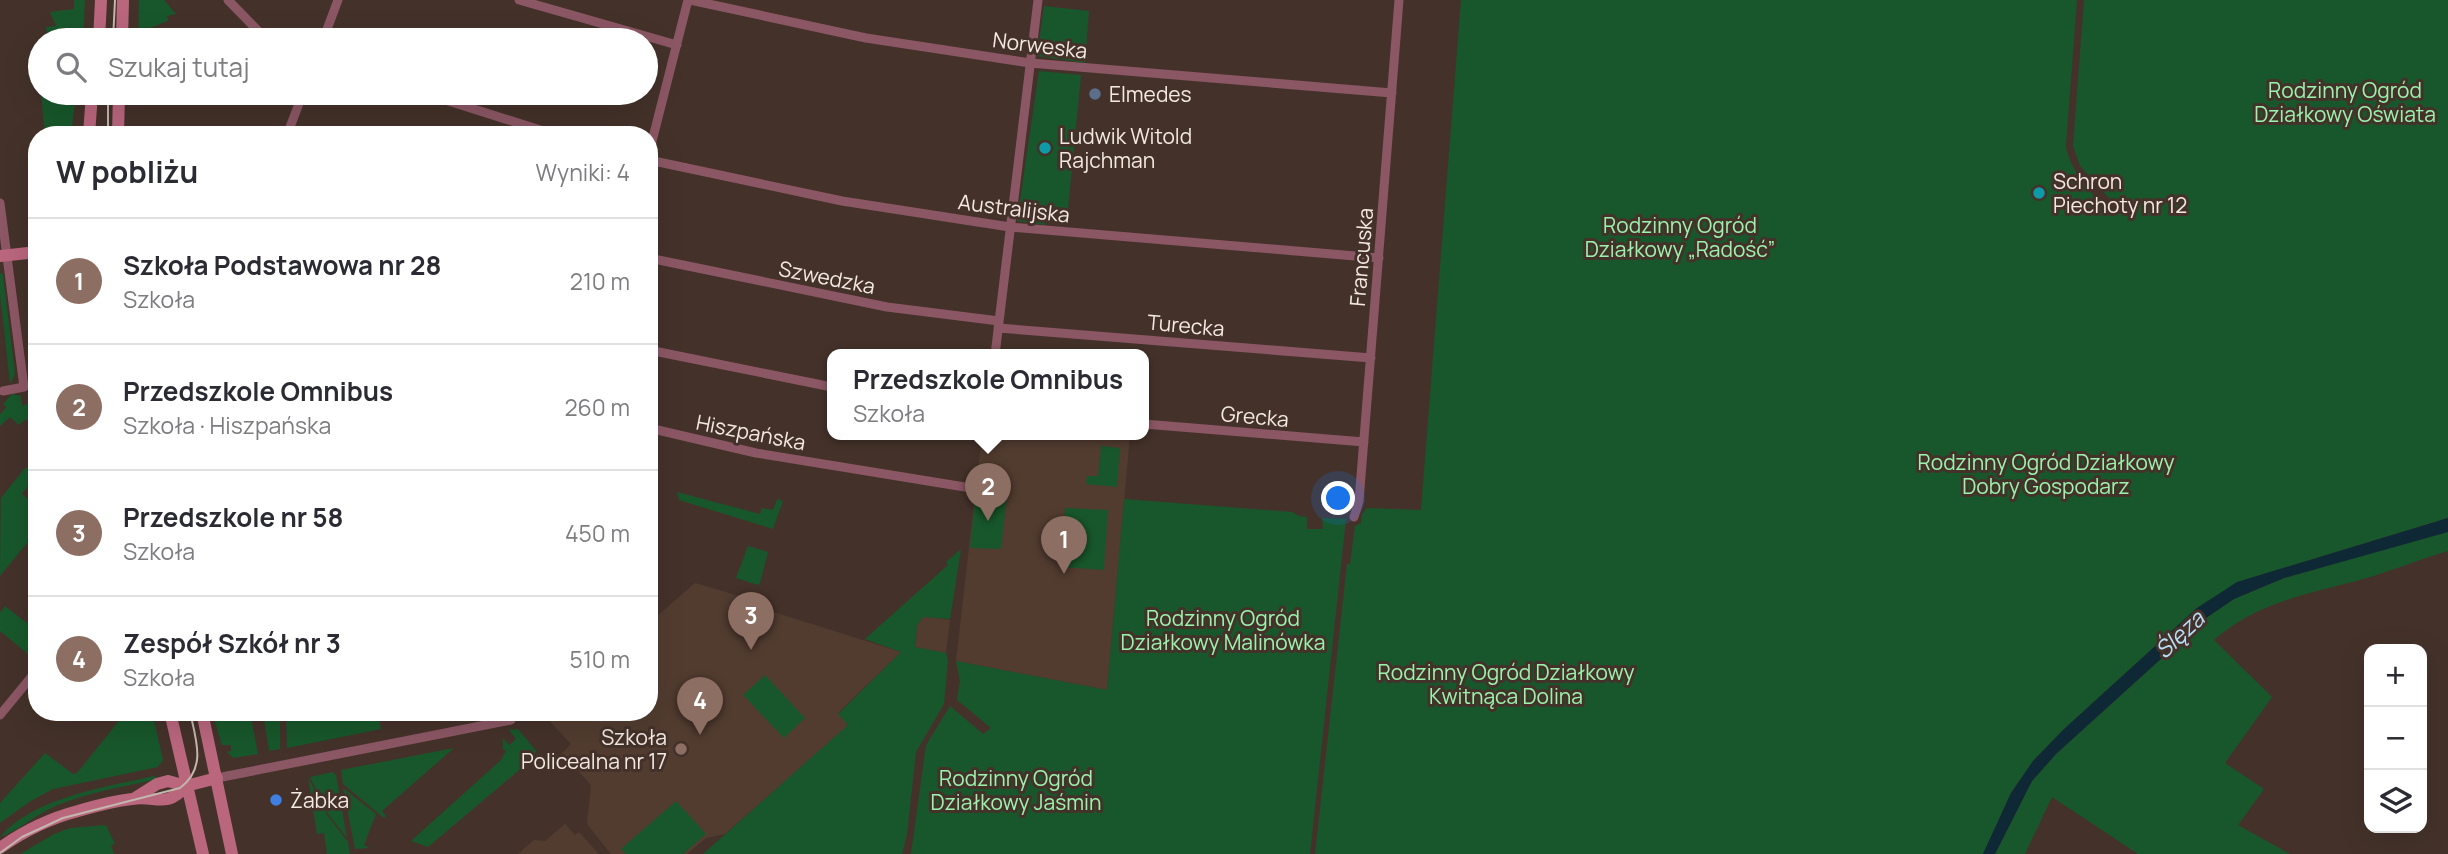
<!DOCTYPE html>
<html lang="pl">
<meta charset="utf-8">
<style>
:root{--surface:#fff;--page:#f7f7f7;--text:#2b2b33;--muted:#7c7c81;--line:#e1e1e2;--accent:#ea580c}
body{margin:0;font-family:Manrope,sans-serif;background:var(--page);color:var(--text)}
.controls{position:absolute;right:21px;bottom:21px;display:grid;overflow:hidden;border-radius:14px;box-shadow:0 7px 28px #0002}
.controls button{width:63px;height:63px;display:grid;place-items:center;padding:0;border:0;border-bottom:2px solid var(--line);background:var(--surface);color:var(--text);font:35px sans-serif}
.you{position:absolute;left:1339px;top:499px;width:24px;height:24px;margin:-18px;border:5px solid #fff;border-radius:50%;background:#1a73e8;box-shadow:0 0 0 10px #1a73e833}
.badge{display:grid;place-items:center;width:46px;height:46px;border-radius:50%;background:var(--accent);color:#fff;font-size:23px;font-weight:700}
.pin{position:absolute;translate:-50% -58px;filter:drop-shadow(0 2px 4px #0008)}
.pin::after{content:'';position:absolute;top:37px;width:24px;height:21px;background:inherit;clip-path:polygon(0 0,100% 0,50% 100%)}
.popup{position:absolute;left:827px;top:349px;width:322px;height:91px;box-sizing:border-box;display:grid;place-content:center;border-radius:14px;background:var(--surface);filter:drop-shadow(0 2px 5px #0005);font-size:23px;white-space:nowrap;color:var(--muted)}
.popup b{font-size:26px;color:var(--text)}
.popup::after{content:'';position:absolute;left:50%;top:100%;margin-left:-14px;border:14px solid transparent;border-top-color:var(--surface)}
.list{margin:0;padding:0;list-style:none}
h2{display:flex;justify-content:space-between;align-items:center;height:91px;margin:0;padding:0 28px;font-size:30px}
h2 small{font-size:23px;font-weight:400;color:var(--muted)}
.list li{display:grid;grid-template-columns:46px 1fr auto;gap:21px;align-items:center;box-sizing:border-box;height:126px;padding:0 28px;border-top:2px solid var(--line)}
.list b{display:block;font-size:26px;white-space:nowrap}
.list p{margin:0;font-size:23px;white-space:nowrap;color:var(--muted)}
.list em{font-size:23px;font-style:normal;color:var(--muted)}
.icon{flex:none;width:38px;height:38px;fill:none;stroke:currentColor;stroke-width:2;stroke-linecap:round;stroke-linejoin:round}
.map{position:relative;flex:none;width:2448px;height:854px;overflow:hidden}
.search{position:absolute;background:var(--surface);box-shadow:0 7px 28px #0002;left:28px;top:28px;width:630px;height:77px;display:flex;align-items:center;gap:18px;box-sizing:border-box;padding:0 24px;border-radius:38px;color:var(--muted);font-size:26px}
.panel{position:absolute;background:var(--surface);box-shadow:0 7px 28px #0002;left:28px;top:126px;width:630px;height:595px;border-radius:28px}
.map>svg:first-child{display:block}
</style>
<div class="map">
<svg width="2448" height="854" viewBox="0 0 2448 854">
<rect width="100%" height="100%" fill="#44322a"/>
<path fill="#523c30" d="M982,435h148l-23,255 -151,-29z
M695,583l65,19 4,7 137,43 -63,61 11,12 -124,109 -19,4 -19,16h-76l-24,-30 4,-39 -29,-32 9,-9 -30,-32h108v-89z
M923,616l27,4 -4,33 -31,-6 2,-22z
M565,824l10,11 4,-3 20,22h-81l16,-14 11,1z"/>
<path fill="#18572b" d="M74,0h11l-2,40h-35l-2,-13 10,-1 -6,-14 24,-3z
M139,0h25l12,14 -9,2 1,5 -18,7 -1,12h-11z
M1461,0h616l-11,146c4,27 28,48 45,70l8,-7 -39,-43 -7,-20 11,-146h364v518l-210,64 -41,26 -134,122 -30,31 -22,32 -28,61h-668l32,-290h3l5,-38 6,-3 1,-9 5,-6 54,2z
M1044,6l45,5 -4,52 -48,-7z
M1039,71l42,4 -13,134 -21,-2 -2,18 -28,-4z
M41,93h35l-5,42h-26z
M0,273l3,1 12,100 -5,10 -10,-91z
M12,394l9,2 1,9 8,-1 7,4v20l-11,-9 -7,6 -9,-8 -10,9v-11l6,-8 -3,-3z
M1101,446l19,2 -3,39 -31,-3 1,-8h11z
M25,468h12l-1,8 -14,18 15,13v24l-37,45 1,-78z
M976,490l31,3 -6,56 -31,-1z
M677,492l83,22 2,-6 11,2 4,-11 6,2 -10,28 -94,-29z
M1124,499l168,13 7,4 8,1v12h16l-1,-11 24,1 -36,335h-399l15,-109 24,-39 33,28 8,-6 -34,-28 3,-19 -4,-20 151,29z
M1065,508l43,2 -4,60 -43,-3z
M2448,531v20c-31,9 -61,22 -92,30 -51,13 -102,23 -142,59l58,57 -47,66 39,26 -26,36 52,29h-152l-86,-57 -27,57h-30l37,-73 24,-27 150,-136 28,-19 50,-21z
M748,546l20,6 -8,31 -2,2 -22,-7z
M961,549l-11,70 -27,-2 -6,8 -2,22 31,6 2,7 -4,44 -28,48 -9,82 -5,20h-199l145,-129 -10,-11 63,-62 -36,-13 83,-74 -2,-3z
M5,606l32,25v22l-4,5 -33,-27v-18z
M765,675l40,43 -21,20 -41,-43z
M126,712h26l11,48 -5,7 -105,22 -24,13 -29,21v-20l45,-50 28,21 4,-1z
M250,712l8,42 -25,4 -6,-6 4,-1v-6h-9l-8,-26z
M263,712h17v37l-11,2z
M286,712h91l4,17 -94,19z
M518,729l19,23 -8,6 2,2 -103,87 -17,-6 90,-81 5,-9 -3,-2v-11l6,7 7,-6 -7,-9z
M454,748l-72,63 4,5 -2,2 -41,-34 -2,-14z
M333,772l3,3 11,63 -19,-24 -18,-37z
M154,776l5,3c-34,7 -69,13 -101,26 -21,8 -38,25 -58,32 34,-40 106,-50 154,-61z
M308,777l19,38 21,27 2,12h-23l-3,-21 -7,1z
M343,788l33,26 -12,31 5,3 -14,1z
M676,801l30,33 -23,20h-57l-5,-5z
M106,825l9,19 -4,1 3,9h-94l34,-20 16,-6z"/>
<path fill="#0f2835" d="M2448,518v14l-164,46 -50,21 -28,19 -150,136 -24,27 -37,73h-12l28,-61 22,-32 30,-31 134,-122 40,-26z"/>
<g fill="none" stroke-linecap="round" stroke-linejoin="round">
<path stroke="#8c5765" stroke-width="9" d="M228,0l39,40
M519,0l158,45
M690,0l176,38 164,25 362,30
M323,40l15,-40
M423,93l133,42
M287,135l16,-42
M649,153l39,-153
M649,160l193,41 168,26 369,31
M0,203l24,184 -21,4
M649,258l238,49 112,14
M998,328l373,30
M649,350l183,37
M995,355l43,-355
M1144,424l220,18
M649,428l107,25 215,35
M1354,517l5,-16 40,-501
M0,715l37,-45
M217,778l294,-58 -2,-8"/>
<path stroke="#ba677e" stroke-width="12" d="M99,40l2,-40
M122,40l1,-40
M89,135l3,-42
M118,135l1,-42
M0,256l37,-4
M170,712l33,142
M202,712l30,142
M135,798l22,-14 11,-3 18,5 31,-8
M0,848c25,-18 48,-29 78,-37 17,-5 36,-10 54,-12 24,-4 34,10 54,-13"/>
<path stroke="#c3b6af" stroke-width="2" d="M113,40l2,-40
M108,93v42
M0,853l22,-16 41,-19 117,-30c27,-20 16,-48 10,-76"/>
</g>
<circle fill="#5c6f8a" stroke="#44322a" stroke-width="2.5" cx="1095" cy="94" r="7"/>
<g fill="#0f9aa8" stroke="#44322a" stroke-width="2.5">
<circle cx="1045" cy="148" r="7"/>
<circle cx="2039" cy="193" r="7"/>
</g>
<circle fill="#8d6e63" stroke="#44322a" stroke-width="2.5" cx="681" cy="749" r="7"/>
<circle fill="#3f7fe0" stroke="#44322a" stroke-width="2.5" cx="276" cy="800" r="7"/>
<g text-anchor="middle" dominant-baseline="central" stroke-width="6" stroke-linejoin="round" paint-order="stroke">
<g font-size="21" fill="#f3e8e2" stroke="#44322a">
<text transform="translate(1040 45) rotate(7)">Norweska</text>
<text transform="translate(1014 208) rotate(7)">Australijska</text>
<text transform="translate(1361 257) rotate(-85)">Francuska</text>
<text transform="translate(827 277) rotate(11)">Szwedzka</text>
<text transform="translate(1186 325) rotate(5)">Turecka</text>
<text transform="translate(1255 416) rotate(5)">Grecka</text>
<text transform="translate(751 432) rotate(11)">Hiszpańska</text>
</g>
<g font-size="21" fill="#9af3ac" stroke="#44322a">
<text x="2345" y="90">Rodzinny Ogród<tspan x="2345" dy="24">Działkowy Oświata</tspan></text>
<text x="1680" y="225">Rodzinny Ogród<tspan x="1680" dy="24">Działkowy „Radość”</tspan></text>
<text x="2046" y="462">Rodzinny Ogród Działkowy<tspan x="2046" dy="24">Dobry Gospodarz</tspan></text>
<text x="1223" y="618">Rodzinny Ogród<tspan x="1223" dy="24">Działkowy Malinówka</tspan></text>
<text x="1506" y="672">Rodzinny Ogród Działkowy<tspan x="1506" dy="24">Kwitnąca Dolina</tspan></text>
<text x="1016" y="778">Rodzinny Ogród<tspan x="1016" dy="24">Działkowy Jaśmin</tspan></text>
</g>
<g font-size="21" fill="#f3e8e2" stroke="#44322a" text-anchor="start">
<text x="1109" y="94">Elmedes</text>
<text x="1059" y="136">Ludwik Witold<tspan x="1059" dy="24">Rajchman</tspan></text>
<text x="2053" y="181">Schron<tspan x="2053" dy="24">Piechoty nr 12</tspan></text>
<text x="667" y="737" text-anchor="end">Szkoła<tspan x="667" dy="24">Policealna nr 17</tspan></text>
<text x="290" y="800">Żabka</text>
</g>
<g font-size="23" font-style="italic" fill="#b7ddf5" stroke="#44322a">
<text transform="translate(2179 634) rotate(-43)">Ślęza</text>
</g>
</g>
</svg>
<div class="controls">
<button>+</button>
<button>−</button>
<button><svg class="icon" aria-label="layers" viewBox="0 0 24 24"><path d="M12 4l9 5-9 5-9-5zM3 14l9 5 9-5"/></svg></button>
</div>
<div class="you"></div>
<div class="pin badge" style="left:1064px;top:574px;background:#8d6e63">1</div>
<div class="pin badge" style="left:988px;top:521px;background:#8d6e63">2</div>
<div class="popup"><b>Przedszkole Omnibus</b>Szkoła</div>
<div class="pin badge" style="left:751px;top:650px;background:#8d6e63">3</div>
<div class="pin badge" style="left:700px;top:735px;background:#8d6e63">4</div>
<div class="search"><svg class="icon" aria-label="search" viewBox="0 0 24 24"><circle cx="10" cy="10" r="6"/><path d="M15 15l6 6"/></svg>Szukaj tutaj</div>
<section class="panel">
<h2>W pobliżu<small>Wyniki: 4</small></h2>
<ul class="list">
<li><span class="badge" style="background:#8d6e63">1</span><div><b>Szkoła Podstawowa nr 28</b><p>Szkoła</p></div><em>210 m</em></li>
<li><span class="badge" style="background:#8d6e63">2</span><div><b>Przedszkole Omnibus</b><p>Szkoła · Hiszpańska</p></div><em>260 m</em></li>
<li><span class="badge" style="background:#8d6e63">3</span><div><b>Przedszkole nr 58</b><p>Szkoła</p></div><em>450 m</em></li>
<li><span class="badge" style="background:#8d6e63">4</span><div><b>Zespół Szkół nr 3</b><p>Szkoła</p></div><em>510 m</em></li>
</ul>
</section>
</div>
